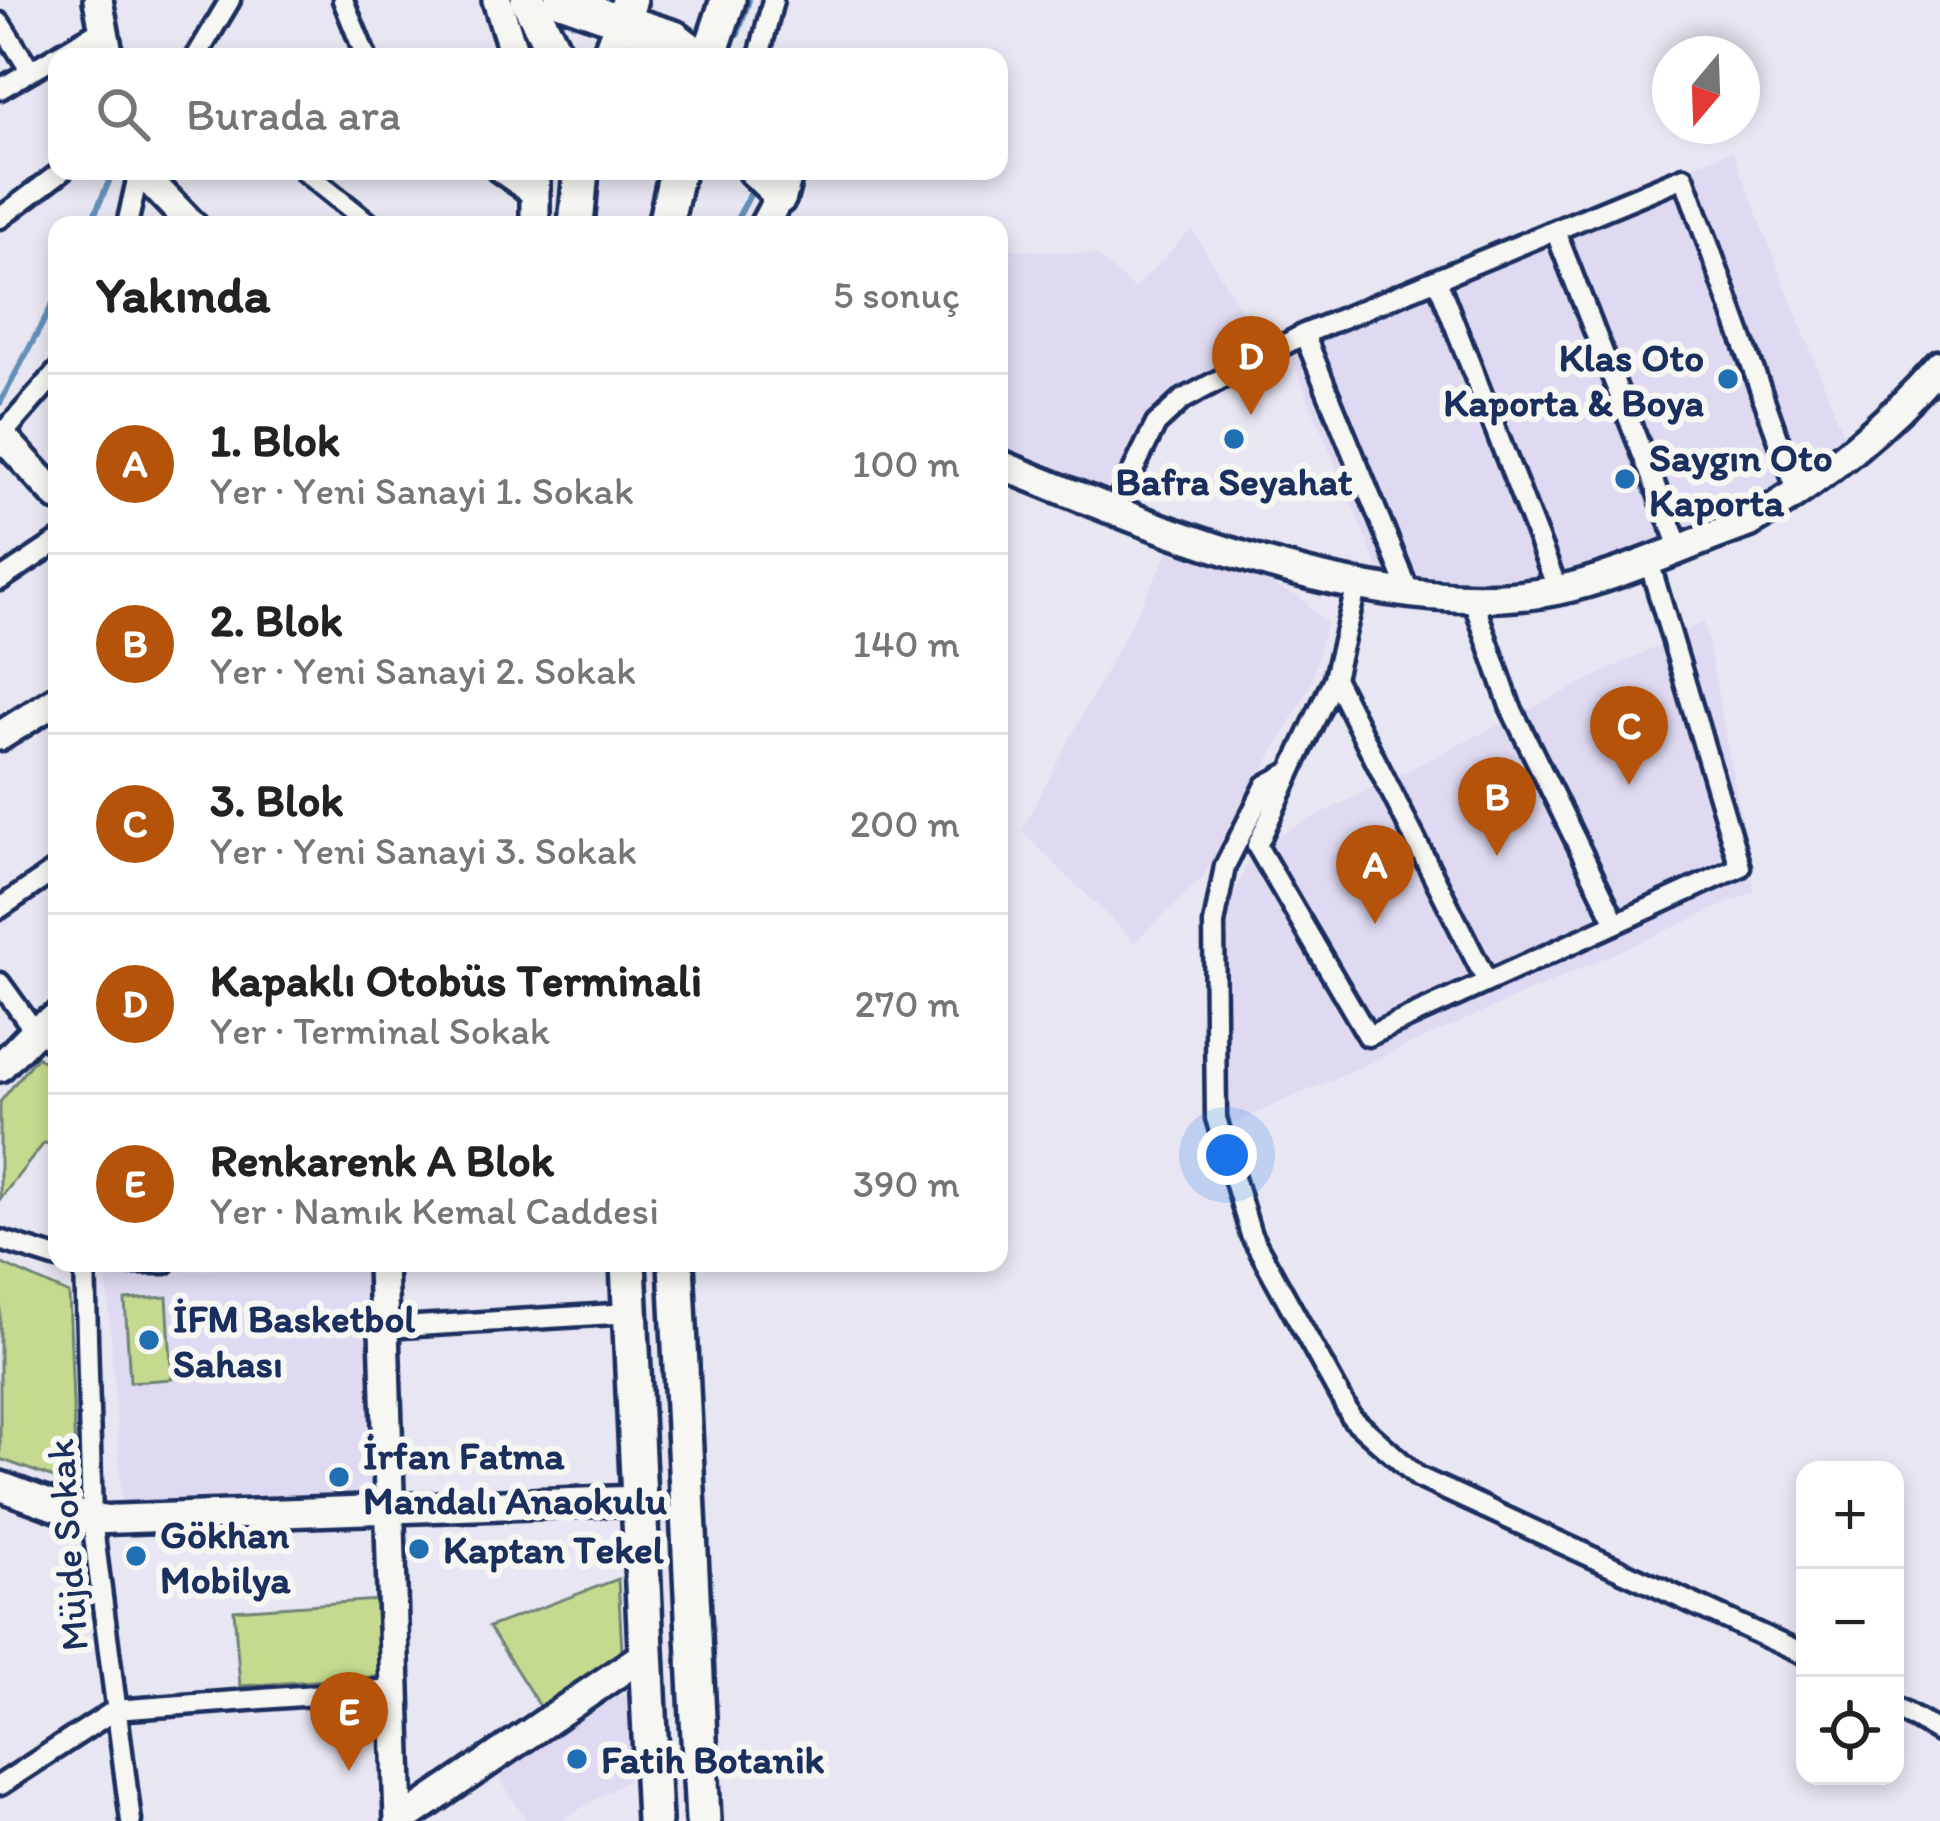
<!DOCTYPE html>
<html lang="tr">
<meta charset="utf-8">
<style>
:root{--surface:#fff;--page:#f6f6f6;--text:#222;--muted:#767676;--line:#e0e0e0;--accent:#b45309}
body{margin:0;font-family:Itim,sans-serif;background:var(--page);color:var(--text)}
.controls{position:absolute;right:36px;bottom:36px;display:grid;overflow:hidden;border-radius:24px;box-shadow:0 6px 18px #0003}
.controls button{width:108px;height:108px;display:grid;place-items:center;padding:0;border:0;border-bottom:3px solid var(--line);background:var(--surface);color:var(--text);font:60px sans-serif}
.compass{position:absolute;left:1652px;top:36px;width:108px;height:108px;border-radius:50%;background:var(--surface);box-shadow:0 6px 18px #0003;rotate:199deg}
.you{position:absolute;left:1227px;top:1155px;width:42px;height:42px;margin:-30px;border:9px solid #fff;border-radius:50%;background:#1a73e8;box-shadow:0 0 0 18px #1a73e833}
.badge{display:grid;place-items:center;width:78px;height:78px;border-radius:50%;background:var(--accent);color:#fff;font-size:39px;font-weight:700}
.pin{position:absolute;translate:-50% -99px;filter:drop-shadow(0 3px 6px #0008)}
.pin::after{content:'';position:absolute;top:63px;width:42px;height:36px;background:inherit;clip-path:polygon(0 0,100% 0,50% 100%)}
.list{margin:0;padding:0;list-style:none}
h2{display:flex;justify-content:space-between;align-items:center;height:156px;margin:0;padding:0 48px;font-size:51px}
h2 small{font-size:39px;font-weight:400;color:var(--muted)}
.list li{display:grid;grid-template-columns:78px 1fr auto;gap:36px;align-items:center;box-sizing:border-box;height:180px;padding:0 48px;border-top:3px solid var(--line)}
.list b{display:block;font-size:45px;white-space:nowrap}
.list p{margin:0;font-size:39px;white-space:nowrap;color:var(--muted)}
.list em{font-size:39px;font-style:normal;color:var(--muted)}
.icon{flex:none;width:66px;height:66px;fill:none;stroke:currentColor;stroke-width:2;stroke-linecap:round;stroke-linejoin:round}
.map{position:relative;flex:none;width:1940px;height:1821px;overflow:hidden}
.search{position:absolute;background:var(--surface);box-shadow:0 6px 18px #0003;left:48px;top:48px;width:960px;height:132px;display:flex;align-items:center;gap:30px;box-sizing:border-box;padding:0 42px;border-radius:24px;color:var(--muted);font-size:45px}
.panel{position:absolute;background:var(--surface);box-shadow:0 6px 18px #0003;left:48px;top:216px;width:960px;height:1056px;border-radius:24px}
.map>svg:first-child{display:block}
</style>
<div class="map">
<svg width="1940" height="1821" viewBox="0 0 1940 1821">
<rect width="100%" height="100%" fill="#e8e6f2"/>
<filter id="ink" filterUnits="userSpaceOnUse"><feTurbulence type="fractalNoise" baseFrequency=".00833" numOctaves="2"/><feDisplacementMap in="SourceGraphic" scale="24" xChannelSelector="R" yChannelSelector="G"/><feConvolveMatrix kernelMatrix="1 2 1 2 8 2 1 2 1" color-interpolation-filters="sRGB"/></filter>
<g filter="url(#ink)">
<path fill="#dfdaf2" d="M1732,151l113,286 -71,63 -204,81 -188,-3 -99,-241 256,-114z
M1192,229l71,118 -93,48 -65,95 -106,-45v-197l98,7 37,34z
M1172,546l127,50 27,27 -16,64 -107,190 -68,65 -114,-111z
M1704,622l51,269 -528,235 -4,-94 6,-129 28,-57z
M360,1264l12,13 9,220 -250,14 -9,-14 -15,-216 12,-7z
M630,1694l4,82 -74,45h-33l-30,-46 114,-78z"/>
<path fill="#c6da8f" stroke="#708476" stroke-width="3" d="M37,1056l19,15 1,74 -13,-2 -44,56v-97z
M0,1263l69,31 7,192 -76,-27z
M167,1297l5,82 -42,3 -5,-82z
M618,1579l4,72 -82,56 -51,-80z
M378,1600l6,76 -144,10 -6,-76z"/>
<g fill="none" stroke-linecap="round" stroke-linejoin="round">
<path stroke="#6490b9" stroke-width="6" d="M738,34l11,-34
M90,225l20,-46
M734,225l18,-34
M0,403l57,-107"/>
<g stroke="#1b2f5e" stroke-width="27">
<path id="street" d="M343,0l23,57
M0,23l30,47
M196,57l34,-57
M759,57l14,-57
M0,89l102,-60
M304,171l67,54
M497,171l40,28
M0,218l62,-47
M127,225l12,-54
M1556,233l123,314
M1438,282l120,308
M1304,334l106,260
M2,435l55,-63
M1114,509l42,-85 26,-24 122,-66 380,-157 113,314
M0,580l57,-38
M1357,585l-23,93 -77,168 111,190 372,-169 -92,-309
M1471,594l39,112 106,217
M1334,678l152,302
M1290,772l-24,13 -41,81 -11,58 2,194 35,117 101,183 66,59 387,178
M0,908l57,-39
M0,983l28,39 29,24
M0,1240l57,18
M74,1263h91
M85,1263l7,257 39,301
M385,1328l245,-15
M1895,1707l45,26
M0,1785l115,-75 280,-21"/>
</g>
<g stroke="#1b2f5e" stroke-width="36">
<path id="secondary" d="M98,0l11,57
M497,0l18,57
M140,171l52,54
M535,171v54
M752,171l27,26 -15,28
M0,434l57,62
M999,464c158,65 386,162 559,126 64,-14 129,-46 191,-67 69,-40 139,-98 191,-158
M0,736l57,-36
M0,1067l36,-37 21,-12
M382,1263l17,558
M0,1486l92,34 547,-20
M401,1821l246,-168"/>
</g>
<g stroke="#1b2f5e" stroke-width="39">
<path id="primary" d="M560,0l60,21"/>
</g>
<g stroke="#1b2f5e" stroke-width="42">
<path id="highway" d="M528,0l29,57
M620,21l54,17 25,19
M609,57l20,-55
M709,57l19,-57
M779,197l7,-26
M576,225l5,-54
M665,225l12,-54
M628,1263l26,558
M676,1263l27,558"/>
</g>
<use href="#street" stroke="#f6f6f2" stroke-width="18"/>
<use href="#secondary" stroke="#f6f6f2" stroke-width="27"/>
<use href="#primary" stroke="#f6f6f2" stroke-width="30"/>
<use href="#highway" stroke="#f6f6f2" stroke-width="33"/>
</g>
</g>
<g fill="#1f6fb2" stroke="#f6f6f2" stroke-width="4.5">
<circle cx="1728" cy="379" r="12"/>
<circle cx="1234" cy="439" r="12"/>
<circle cx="1625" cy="479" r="12"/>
<circle cx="149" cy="1340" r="12"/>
<circle cx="339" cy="1477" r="12"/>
<circle cx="419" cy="1549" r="12"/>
<circle cx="136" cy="1556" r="12"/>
<circle cx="577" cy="1759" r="12"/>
</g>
<g text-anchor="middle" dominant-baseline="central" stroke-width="12" stroke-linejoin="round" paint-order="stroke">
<g font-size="39" font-weight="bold" fill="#1b2f5e" stroke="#f6f6f2" text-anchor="start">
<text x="1704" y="357" text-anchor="end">Klas Oto<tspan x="1704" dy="45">Kaporta &amp; Boya</tspan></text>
<text x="1649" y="457">Saygın Oto<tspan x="1649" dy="45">Kaporta</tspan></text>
<text x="1234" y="481" text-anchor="middle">Bafra Seyahat</text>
<text x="173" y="1318">İFM Basketbol<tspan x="173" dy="45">Sahası</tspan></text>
<text x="363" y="1455">İrfan Fatma<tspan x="363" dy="45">Mandalı Anaokulu</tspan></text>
<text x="160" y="1534">Gökhan<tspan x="160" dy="45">Mobilya</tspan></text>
<text x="443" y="1549">Kaptan Tekel</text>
<text x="601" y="1759">Fatih Botanik</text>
</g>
<g font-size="39" fill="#1b2f5e" stroke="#f6f6f2">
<text transform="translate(67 1545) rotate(-94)">Müjde Sokak</text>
</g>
</g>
</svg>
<div class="controls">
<button>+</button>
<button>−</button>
<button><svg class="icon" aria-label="locate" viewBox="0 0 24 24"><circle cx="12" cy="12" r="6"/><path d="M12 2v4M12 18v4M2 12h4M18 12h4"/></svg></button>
</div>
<svg class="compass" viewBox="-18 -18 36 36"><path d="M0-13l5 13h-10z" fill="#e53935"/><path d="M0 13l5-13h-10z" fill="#767676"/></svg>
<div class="you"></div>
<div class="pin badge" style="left:1375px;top:924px">A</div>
<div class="pin badge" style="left:1497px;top:856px">B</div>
<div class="pin badge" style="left:1629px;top:785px">C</div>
<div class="pin badge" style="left:1251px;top:415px">D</div>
<div class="pin badge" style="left:349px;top:1771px">E</div>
<div class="search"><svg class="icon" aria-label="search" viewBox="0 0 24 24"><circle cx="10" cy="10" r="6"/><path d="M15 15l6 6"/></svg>Burada ara</div>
<section class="panel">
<h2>Yakında<small>5 sonuç</small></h2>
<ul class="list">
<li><span class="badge">A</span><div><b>1. Blok</b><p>Yer · Yeni Sanayi 1. Sokak</p></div><em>100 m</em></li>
<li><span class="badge">B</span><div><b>2. Blok</b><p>Yer · Yeni Sanayi 2. Sokak</p></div><em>140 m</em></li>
<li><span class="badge">C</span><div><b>3. Blok</b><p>Yer · Yeni Sanayi 3. Sokak</p></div><em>200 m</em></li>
<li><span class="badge">D</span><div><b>Kapaklı Otobüs Terminali</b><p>Yer · Terminal Sokak</p></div><em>270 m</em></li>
<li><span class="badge">E</span><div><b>Renkarenk A Blok</b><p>Yer · Namık Kemal Caddesi</p></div><em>390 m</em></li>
</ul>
</section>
</div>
